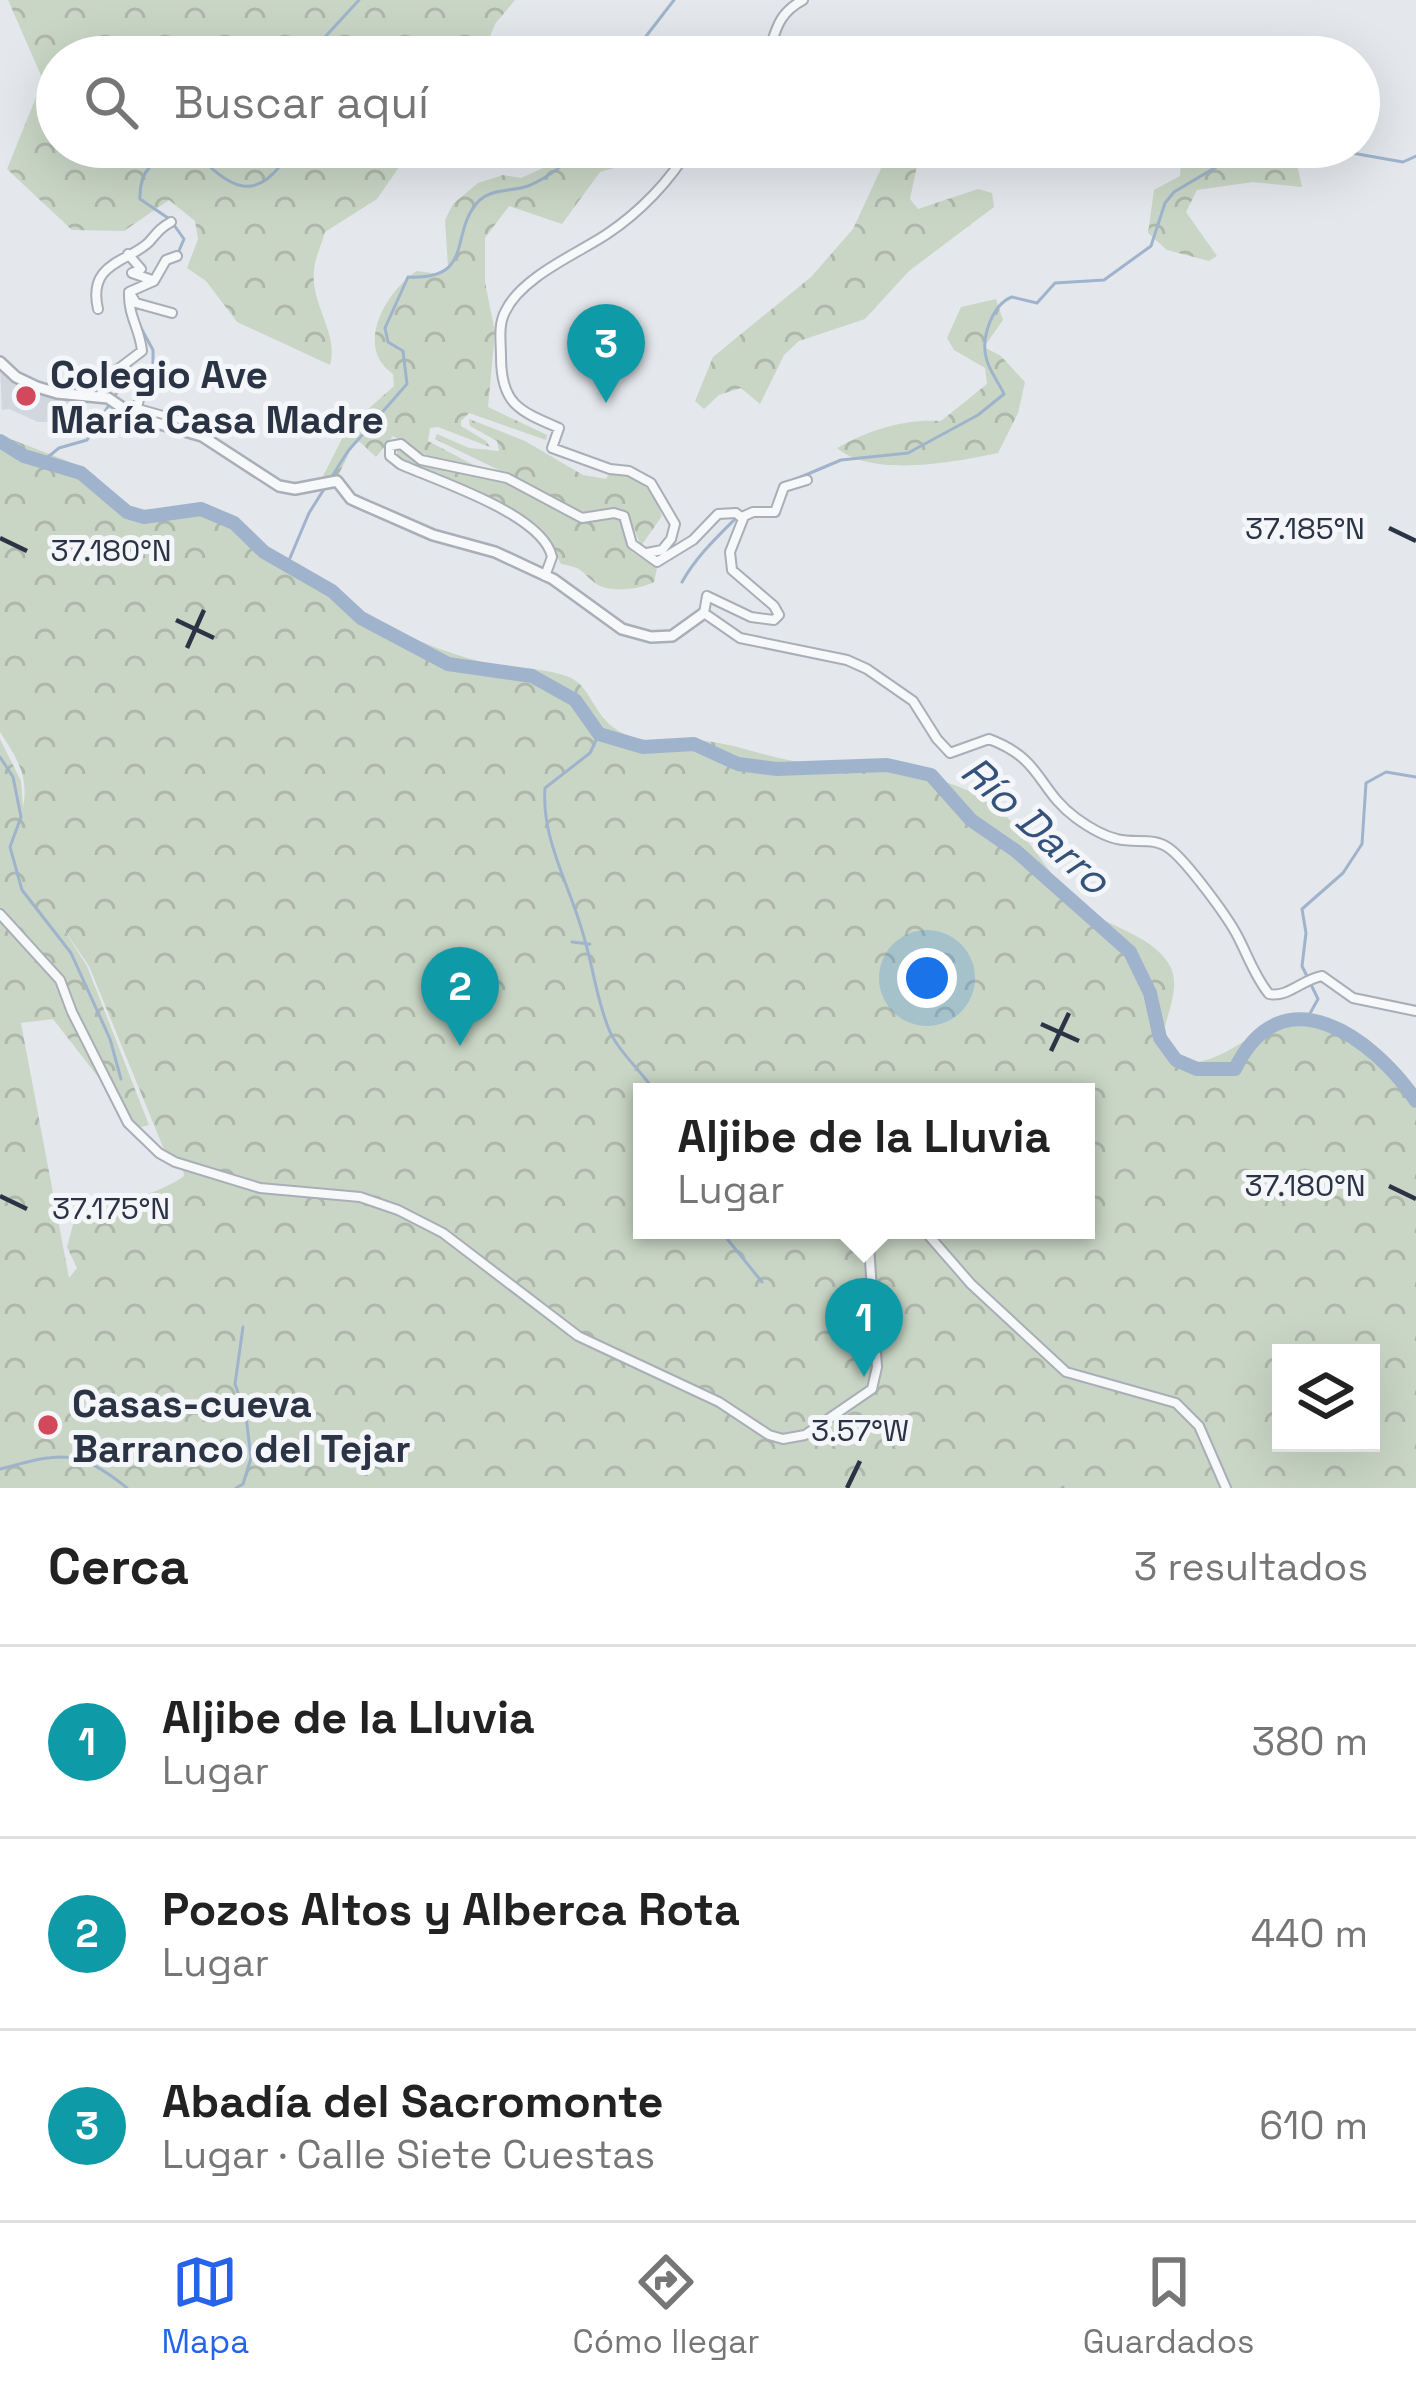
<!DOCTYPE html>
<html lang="es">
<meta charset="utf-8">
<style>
:root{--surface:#fff;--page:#f2f2f2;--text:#222;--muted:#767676;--line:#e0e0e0;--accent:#2563eb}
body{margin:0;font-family:"Space Grotesk",sans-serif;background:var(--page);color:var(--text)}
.controls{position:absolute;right:36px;bottom:36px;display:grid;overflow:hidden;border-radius:0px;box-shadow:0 12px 48px #0002}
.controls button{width:108px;height:108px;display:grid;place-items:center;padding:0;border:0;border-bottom:3px solid var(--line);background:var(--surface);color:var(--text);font:60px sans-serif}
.you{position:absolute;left:927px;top:978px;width:42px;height:42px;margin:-30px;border:9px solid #fff;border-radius:50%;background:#1a73e8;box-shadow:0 0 0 18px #1a73e833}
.badge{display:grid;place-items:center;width:78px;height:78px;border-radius:50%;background:var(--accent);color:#fff;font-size:39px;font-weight:700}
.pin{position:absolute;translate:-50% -99px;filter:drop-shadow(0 3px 6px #0008)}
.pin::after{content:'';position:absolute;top:63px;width:42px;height:36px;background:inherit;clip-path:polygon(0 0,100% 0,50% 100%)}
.popup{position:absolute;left:633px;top:1083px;width:462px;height:156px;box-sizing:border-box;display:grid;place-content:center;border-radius:0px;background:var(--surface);filter:drop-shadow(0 3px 9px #0005);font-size:39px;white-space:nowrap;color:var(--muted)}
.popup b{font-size:45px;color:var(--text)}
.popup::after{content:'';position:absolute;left:50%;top:100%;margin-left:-24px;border:24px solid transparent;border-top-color:var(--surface)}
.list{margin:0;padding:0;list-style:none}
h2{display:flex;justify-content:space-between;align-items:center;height:156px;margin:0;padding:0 48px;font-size:51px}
h2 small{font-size:39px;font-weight:400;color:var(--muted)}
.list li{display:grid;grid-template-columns:78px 1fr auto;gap:36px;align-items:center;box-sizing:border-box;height:192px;padding:0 48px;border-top:3px solid var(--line)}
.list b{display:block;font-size:45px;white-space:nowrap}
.list p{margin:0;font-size:39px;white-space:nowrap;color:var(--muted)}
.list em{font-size:39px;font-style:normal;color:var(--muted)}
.icon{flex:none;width:66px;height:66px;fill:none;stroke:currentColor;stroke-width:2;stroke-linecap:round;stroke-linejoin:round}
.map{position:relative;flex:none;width:1416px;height:1488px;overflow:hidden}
.search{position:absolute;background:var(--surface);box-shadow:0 12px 48px #0002;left:36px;right:36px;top:36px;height:132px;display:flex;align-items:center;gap:30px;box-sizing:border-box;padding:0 42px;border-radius:66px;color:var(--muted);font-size:45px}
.sheet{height:732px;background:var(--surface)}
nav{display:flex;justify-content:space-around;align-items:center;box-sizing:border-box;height:168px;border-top:3px solid var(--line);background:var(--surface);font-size:33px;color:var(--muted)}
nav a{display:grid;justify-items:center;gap:6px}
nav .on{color:var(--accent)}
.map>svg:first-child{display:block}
</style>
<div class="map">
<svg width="1416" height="1488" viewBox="0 0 1416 1488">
<defs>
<pattern id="forest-crowns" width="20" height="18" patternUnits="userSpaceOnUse" patternTransform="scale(3)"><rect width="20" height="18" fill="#c9d6c5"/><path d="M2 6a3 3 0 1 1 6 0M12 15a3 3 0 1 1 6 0" fill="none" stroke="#adb8ab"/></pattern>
</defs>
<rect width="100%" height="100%" fill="#e4e7ec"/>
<path fill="#d2d6de" d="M0,367l77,32 12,2 -8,11 -28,10h-15l-29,-13 -7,1z"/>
<path fill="url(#forest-crowns)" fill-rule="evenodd" d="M8,0h507l-20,24 -13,33h-425v90h356l-36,52 -52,33c-3,12 -10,25 -11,38 -4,34 25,63 16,95l-93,-43 -31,-41 -19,-13 11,-29 -3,-18 -26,-21 -45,31 -52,-1 -65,-61 36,-89z
M573,147h72l-6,14 -39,11 -38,52 -53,-18 -24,32v44l10,50 -7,75 59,28 -1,5 -77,-27 -8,8v5l25,15 4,6 -52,-20 -8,1 -2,13 55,29 -49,-10 -41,-24 -17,21 -16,-15 -6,1 -17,35 -14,-2 25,-49 46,-41 -1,-12c-40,-27 -6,-84 24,-103l22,3 9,-7 -3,-47 8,-16 25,-21 25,-8 18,3 29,-13z
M891,147h30l-11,52 8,10 60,-20 14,4 2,14 -85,64 -44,48 -66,22 -15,14 -24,49 -19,-16 -22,7 -15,14 -9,-8 18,-44 98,-80 42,-48z
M1182,147h111l9,40 -49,-5 -56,8 -11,22 31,44 -8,5 -42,-11 -19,-17 6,-43 26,-14z
M996,299l7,21 -19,27 17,9 24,26 -7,31 -20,40c-43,9 -126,25 -161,-5 33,-18 65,-29 104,-27l46,-37 -2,-16 -31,-18 -7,-12 14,-31z
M469,419l56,22 58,34 23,4 4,-7c30,5 42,14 52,44l-21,30 -13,-32 -8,-5 -33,5 -17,-5 -22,-15 -113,-55 2,-5 32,14 30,3 -2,-10 -27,-15z
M0,435l70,27 65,47 14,5 51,-3 27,10 158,105c36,16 73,32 112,39 23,4 49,3 72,12 26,11 23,47 63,60 22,7 50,2 73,4 30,3 59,15 89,20 62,12 139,4 195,41 37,25 56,72 90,102 26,23 71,29 90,60 19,32 -23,77 2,93 38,22 83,-30 117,-39 51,-13 100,34 128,70v400h-1416v-749l21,42 2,27c6,-32 -6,-50 -23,-76zM60,924l29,42 76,186 18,17 1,7c-33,23 -72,28 -111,23l2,18 -8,30 10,21 -8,10 -48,-255 32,-4 85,109 11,-3 -62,-159zM642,1092h444v138h-444zM1281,1353h90v90h-90z
M397,448c30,23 69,22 106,33 27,8 52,24 74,41l43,-4 5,6 7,28 25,16 -3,14c-13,7 -45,12 -59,1 -15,-12 -11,-15 -34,-19 -28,-60 -99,-79 -156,-101l-8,-6z"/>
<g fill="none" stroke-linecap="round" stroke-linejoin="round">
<path stroke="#9fb4cc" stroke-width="3" d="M317,57l7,-19 35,-38
M630,57l44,-57
M190,147c40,42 66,62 103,0
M1318,147l85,15 13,-6
M168,218l-28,-19c-1,-30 14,-39 40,-52
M174,225l10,14 -6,14
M129,290l15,-10
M114,397l11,-16 28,-16v-15l-12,-22
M43,461l16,-13 28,-8 22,-35
M331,478l17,-27 59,-67 -4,-33 -15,-9 -3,-14 23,-51c66,3 42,-41 68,-73 13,-16 34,-12 52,-18 17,-7 41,-23 51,-39
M789,482l52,-22 67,-7 70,-38 26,-21c-5,-11 -16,-25 -18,-37 -5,-21 7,-53 26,-60l25,6 18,-20 49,-3 47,-34 14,-43 9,-11 42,-25 91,-20
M287,565l22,-52 17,-27
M682,582c14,-25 34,-44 54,-64
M599,734l-9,19 -45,35c-4,53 27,101 40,153 9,30 12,61 25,91 10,22 32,39 45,60
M0,757l13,20 8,40 -11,30 12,43 49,63 39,86 11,40
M572,942l18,2
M1308,1017l10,-18 -16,-33 4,-33 -4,-24 41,-36 19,-29 4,-61 20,-11 30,5
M720,1230l42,52
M0,1469c59,-15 75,-23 127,19
M236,1488l7,-4 8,-26 -5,-42 -11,-32 8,-57
M1062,1488l1,-1"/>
<path stroke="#9fb4cc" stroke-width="14" d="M0,441l24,15 57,17 46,39 17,5 57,-8 33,14 30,29 68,39 29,27 87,46 84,12 43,24 24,34 44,13 51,-3 44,20 39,5 110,-4 44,10 40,45 45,31 114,101 20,41 10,45 16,22 21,9h38c47,-98 139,-31 181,32"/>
<g stroke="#a9aeb7" stroke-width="10">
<path id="pedestrian" d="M132,415l9,-20 -3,13 68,19"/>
</g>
<g stroke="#a9aeb7" stroke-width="12">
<path id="minor" d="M767,57c9,-26 10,-43 36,-57
M128,254l13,15 -9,4 20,7
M129,292l7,11 36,10
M98,309c-11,-47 31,-47 51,-67 8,-9 11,-14 22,-20
M99,397l14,-24 29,-22c-2,-22 -14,-35 -13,-59l25,-11 12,-21 11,-4
M742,517l11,-5h22l9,-25 23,-7
M647,553l15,-3 9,-11 4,-15 -24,-41 -22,-12 -19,-2 -58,-21 7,-20c-40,-17 -58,-24 -58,-71 0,-14 -3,-32 4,-45 16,-35 72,-58 102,-78 33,-22 63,-53 83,-87
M545,576l7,-19c-9,-43 -115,-76 -152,-93l-10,-8v-10l11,-2 20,16 86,18 75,40 32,-5 10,3 8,28 25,18 36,-22 25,-26 18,-1 7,6 -13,33 2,18 42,36 5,9 -5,5 -23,-3 -44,-21 -3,17 36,25 107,22 20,9 46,32 24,38 13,14 39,-14c54,20 48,50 87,79 11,8 28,18 41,21 19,5 36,-3 53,10 17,13 58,68 68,88 10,19 17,40 31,57 19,4 34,-15 53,-18l31,22 63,13
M0,914l60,66 12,32 56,111 31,30 16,9 85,26 100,9 38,13 45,23 135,103 141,66 50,33 14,4 22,-4 67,-46 5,-22 -9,-137
M924,1230l47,54 95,88 110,31 23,23 27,62"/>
</g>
<g stroke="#a9aeb7" stroke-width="14">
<path id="tertiary" d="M0,362l16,15 21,10 20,6 51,5 28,19 66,19 77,50 16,3 42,-8 14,18 11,5 71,31 62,17 58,27 69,50 29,8 21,-1 32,-23"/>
</g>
<use href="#pedestrian" stroke="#f7f8fa" stroke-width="6"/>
<use href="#minor" stroke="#f7f8fa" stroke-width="8"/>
<use href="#tertiary" stroke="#f7f8fa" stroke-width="9"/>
</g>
<path fill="none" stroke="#2b3445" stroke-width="4.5" d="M1389,528l27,13M0,538l27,13M176,620l38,18M187,648l17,-38M1041,1024l38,17M1051,1051l18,-38M1389,1186l27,13M0,1196l27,13M847,1488l13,-27"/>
<g fill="#d1495b" stroke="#f4f6f9" stroke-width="4.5">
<circle cx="26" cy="396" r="12"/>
<circle cx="48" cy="1425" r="12"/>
</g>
<g text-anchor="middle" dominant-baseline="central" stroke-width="10" stroke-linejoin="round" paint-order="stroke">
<g font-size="39" font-weight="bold" fill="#2b3445" stroke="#f4f6f9" text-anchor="start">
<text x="50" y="374">Colegio Ave<tspan x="50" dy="45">María Casa Madre</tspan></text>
<text x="72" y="1403">Casas-cueva<tspan x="72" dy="45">Barranco del Tejar</tspan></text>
</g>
<g font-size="42" font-style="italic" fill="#34527a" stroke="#f4f6f9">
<text transform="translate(1036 825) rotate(42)">Río Darro</text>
</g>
</g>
<g font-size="30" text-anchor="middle" fill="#2b3445" stroke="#f4f6f9" stroke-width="10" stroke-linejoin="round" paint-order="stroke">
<text x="1305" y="539">37.185°N</text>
<text x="111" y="561">37.180°N</text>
<text x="1305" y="1196">37.180°N</text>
<text x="111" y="1219">37.175°N</text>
<text x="860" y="1441">3.57°W</text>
</g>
</svg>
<div class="controls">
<button><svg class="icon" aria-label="layers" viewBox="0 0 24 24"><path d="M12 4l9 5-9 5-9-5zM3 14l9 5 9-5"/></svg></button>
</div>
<div class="you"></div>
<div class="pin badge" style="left:864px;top:1377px;background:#0f9aa8">1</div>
<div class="popup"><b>Aljibe de la Lluvia</b>Lugar</div>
<div class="pin badge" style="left:460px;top:1046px;background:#0f9aa8">2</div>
<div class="pin badge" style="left:606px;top:403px;background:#0f9aa8">3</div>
<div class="search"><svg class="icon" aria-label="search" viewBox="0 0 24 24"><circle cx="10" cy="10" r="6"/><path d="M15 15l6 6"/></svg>Buscar aquí</div>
</div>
<section class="sheet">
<h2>Cerca<small>3 resultados</small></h2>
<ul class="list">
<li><span class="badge" style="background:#0f9aa8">1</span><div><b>Aljibe de la Lluvia</b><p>Lugar</p></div><em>380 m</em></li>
<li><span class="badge" style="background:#0f9aa8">2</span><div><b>Pozos Altos y Alberca Rota</b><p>Lugar</p></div><em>440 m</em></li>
<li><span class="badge" style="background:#0f9aa8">3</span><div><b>Abadía del Sacromonte</b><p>Lugar · Calle Siete Cuestas</p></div><em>610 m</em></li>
</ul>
</section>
<nav>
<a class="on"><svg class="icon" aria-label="map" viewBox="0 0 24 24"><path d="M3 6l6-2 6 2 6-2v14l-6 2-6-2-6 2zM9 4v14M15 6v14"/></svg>Mapa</a>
<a><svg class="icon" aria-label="directions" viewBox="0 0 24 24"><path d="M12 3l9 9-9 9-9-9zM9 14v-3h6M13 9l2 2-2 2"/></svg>Cómo llegar</a>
<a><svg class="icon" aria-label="saved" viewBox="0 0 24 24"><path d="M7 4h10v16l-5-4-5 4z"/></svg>Guardados</a>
</nav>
